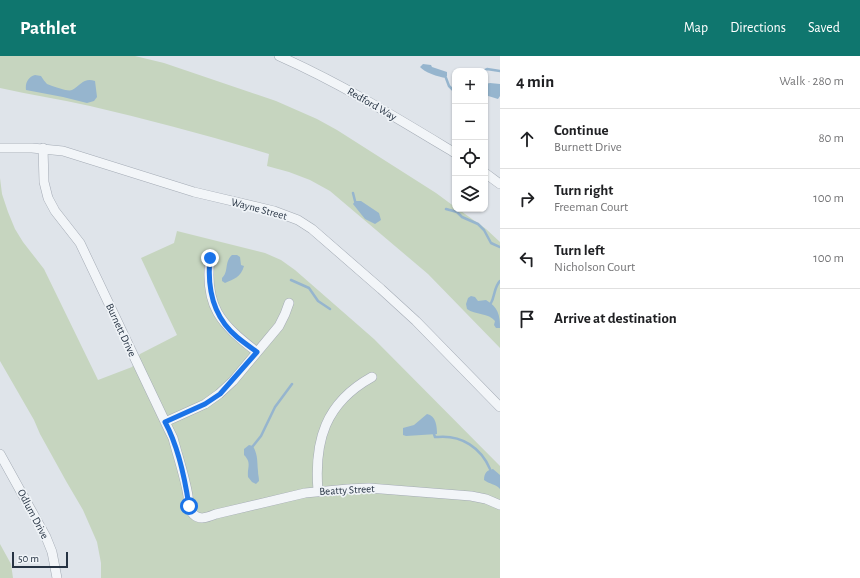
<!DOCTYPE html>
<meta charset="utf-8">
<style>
:root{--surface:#fff;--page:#f2f2f2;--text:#202124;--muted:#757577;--line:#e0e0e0;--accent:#0f766e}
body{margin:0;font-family:"Alegreya Sans",sans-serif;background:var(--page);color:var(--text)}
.controls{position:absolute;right:12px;top:12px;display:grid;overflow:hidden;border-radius:8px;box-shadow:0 1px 3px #0004}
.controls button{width:36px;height:36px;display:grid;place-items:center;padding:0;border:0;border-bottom:1px solid var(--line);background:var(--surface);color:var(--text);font:20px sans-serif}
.scale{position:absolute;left:12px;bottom:10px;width:56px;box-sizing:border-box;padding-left:4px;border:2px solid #263343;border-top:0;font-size:11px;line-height:14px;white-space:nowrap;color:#263343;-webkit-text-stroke:3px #eff3f7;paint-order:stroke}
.stop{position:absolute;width:12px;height:12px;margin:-9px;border:3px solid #1a73e8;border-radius:50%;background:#fff}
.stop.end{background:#1a73e8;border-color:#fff;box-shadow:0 1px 4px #0008}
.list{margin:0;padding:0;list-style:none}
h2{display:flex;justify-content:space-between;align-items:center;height:52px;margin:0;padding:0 16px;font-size:17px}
h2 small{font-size:13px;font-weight:400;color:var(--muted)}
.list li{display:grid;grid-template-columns:26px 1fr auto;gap:12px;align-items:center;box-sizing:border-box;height:60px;padding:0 16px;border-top:1px solid var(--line)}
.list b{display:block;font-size:15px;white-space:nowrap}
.list p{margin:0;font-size:13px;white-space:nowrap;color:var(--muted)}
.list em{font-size:13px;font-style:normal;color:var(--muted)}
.icon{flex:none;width:22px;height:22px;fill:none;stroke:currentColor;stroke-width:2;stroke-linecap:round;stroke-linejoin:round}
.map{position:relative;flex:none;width:500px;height:522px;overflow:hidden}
header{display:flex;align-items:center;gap:24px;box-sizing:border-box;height:56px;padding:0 20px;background:var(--accent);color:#fff}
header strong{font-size:19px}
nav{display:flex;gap:22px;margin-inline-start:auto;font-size:14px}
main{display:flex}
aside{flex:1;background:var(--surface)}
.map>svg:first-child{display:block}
</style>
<header>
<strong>Pathlet</strong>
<nav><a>Map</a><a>Directions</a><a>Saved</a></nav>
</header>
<main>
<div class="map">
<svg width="500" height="522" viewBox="0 0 500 522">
<rect width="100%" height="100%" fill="#dfe4ea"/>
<path fill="#c6d5bf" d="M0,0h135l29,7 112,38 41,18 20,11 99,63 19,14v2h3l28,20 14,13v106l-72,-74 -98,-83 -20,-11 -21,-8 -22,-6 2,-12c-59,-18 -119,-34 -179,-48 -30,-7 -60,-11 -90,-18z
M0,122l2,16 6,18 7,17 8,13 21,27 54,111 34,-13 8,-13 37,-19 -36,-77 33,-15 3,-12 88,22 16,7 14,10 79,69 126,127v112h-399v-15l-4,-21 -14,-32 -17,-29 -26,-47 -6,-14 -34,-59z
M0,488l11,20 2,14h-13z"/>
<path fill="#96b5ce" d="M423,8l8,1 1,2 15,5v4l-1,2c-8,-1 -22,-6 -26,-11z
M35,19l6,1c2,3 4,6 6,8 5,2 21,8 25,6 9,-5 12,-13 23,-9l2,16 -3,4 -7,2 -24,-6 -37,-7c-1,-7 2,-13 9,-15z
M490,27l10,1v12l-2,3 -13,-4v-11z
M355,145h6l18,12 2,7 -6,4 -10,-5 -12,-15z
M232,199h5l3,2 1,8 3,1c-3,11 -10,13 -19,17l-3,-2v-3c7,-6 2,-16 10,-23z
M471,240l4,1 3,4 8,-1c12,7 14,15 14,28h-4l-2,-3 1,-4c-6,-8 -20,-6 -28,-12l-1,-5 2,-6z
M427,358c9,2 10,12 10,20l-31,2 -3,-1v-7l11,-3z
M249,389l4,1c5,9 4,15 5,25 0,4 1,6 1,10l-3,3 -4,-2 -4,-5c-1,-10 4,-14 -4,-22v-6z
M493,413l7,6v14c-4,-5 -11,-5 -16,-9 0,-7 3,-10 9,-11z"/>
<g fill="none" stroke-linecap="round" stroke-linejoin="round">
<path stroke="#96b5ce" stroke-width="2.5" d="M483,15l4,-2 13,2
M446,22l3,8 6,6
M353,137l2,8
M446,153l11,3 5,5 16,7 6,6 7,13 9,4
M291,224l18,8 9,13 12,8
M491,247c4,-7 3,-16 9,-22
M434,378l1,3h3c24,-2 43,11 52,32
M253,390l8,-10 14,-29 17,-23"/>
<g stroke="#a4abb5" stroke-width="10">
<path id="minor" d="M279,0c61,27 118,62 176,97
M0,92h32l31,3 131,41 80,19 24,9 14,9 69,60 35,32 84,86
M43,92l1,34 4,16 7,13 25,32 89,187 4,8c5,19 12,39 15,58 1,6 0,14 5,18 7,7 15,3 23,0l89,-21 43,-4 21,-1 102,8 15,3 14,6
M485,117l15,11
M210,202c-6,49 11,66 47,94
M165,366l40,-18 14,-10 14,-13 46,-55 6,-12 4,-11
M0,398l46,83 6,15 5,26
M318,435c-4,-50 7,-88 54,-114"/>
</g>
<use href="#minor" stroke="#f2f5f8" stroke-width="9"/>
</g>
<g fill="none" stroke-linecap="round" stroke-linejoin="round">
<path stroke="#1a73e8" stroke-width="5" d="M189,450c-4,-27 -11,-60 -24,-84l40,-18 15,-10 37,-42c-7,-5 -14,-10 -20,-15 -24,-20 -30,-49 -27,-79"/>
</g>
<g text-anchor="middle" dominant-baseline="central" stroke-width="3.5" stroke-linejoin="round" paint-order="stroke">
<g font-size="11" fill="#263343" stroke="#eff3f7">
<text transform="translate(372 48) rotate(30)">Redford Way</text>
<text transform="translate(259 153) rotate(15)">Wayne Street</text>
<text transform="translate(121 274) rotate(65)">Burnett Drive</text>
<text transform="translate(347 434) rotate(-3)">Beatty Street</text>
<text transform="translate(33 458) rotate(62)">Odlum Drive</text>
</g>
</g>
</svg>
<div class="controls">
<button>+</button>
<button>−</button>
<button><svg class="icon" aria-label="locate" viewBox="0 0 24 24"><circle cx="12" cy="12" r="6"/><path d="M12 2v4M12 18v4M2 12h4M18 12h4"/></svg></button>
<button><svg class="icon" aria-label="layers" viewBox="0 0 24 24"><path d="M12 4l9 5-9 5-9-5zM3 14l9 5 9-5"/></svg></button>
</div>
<div class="scale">50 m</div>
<div class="stop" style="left:189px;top:450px"></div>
<div class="stop end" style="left:210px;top:202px"></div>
</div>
<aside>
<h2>4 min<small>Walk · 280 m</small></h2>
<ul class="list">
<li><svg class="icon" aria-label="ahead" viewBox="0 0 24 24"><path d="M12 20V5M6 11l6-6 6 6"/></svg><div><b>Continue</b><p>Burnett Drive</p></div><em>80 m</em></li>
<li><svg class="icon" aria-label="right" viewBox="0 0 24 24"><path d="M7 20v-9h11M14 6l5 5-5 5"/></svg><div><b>Turn right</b><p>Freeman Court</p></div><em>100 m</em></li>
<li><svg class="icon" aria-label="left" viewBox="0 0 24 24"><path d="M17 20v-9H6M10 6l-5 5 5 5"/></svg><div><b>Turn left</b><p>Nicholson Court</p></div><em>100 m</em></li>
<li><svg class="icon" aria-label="arrive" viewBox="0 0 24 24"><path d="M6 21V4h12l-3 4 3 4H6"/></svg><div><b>Arrive at destination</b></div></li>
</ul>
</aside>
</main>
